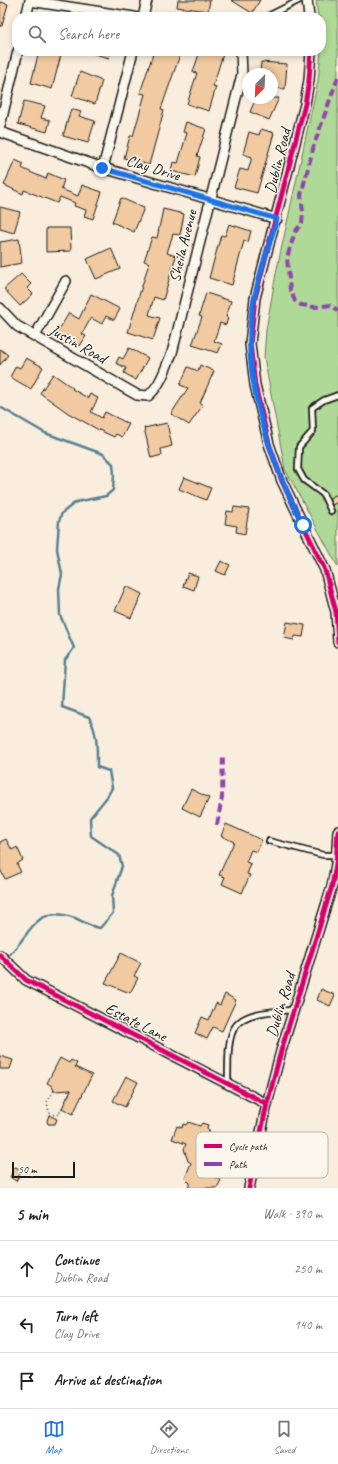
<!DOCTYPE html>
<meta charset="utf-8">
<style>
:root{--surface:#fff;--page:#f6f6f6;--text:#202124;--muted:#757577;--line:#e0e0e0;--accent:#1a73e8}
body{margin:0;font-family:Caveat,sans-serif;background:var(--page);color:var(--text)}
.compass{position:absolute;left:242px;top:68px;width:36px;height:36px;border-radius:50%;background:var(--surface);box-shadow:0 2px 6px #0003;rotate:204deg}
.scale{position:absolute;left:12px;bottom:10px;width:63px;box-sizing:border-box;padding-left:4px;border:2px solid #1c1c1c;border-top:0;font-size:11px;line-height:14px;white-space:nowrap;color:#1c1c1c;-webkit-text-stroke:3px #fbf7ec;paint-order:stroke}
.stop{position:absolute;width:12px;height:12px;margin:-9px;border:3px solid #1a73e8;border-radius:50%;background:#fff}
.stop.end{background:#1a73e8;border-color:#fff;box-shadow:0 1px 4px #0008}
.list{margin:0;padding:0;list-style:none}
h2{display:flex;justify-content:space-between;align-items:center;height:52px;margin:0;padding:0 16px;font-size:17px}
h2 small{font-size:13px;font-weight:400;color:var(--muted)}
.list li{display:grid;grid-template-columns:26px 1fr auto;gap:12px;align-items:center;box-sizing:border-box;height:56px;padding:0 16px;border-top:1px solid var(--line)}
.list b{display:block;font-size:15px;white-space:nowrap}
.list p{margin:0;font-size:13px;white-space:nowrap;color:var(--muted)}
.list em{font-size:13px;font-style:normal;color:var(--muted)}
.icon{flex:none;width:22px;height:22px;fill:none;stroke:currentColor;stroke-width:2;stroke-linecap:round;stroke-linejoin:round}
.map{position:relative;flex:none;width:338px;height:1188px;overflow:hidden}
.search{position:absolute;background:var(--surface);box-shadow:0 2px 6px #0003;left:12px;right:12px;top:12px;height:44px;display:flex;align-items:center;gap:10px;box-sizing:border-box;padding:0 14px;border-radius:16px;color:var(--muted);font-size:15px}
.sheet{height:220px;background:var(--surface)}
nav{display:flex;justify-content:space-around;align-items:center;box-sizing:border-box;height:56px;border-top:1px solid var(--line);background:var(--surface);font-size:11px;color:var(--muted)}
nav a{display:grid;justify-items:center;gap:2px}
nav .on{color:var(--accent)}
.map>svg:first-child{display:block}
</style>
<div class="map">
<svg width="338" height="1188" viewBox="0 0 338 1188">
<rect width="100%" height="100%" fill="#f9eedd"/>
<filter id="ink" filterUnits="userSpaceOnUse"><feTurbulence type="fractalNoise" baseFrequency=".025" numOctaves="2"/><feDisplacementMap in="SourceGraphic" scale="8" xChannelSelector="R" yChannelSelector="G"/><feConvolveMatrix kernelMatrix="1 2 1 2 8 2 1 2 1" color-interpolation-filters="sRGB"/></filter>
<g filter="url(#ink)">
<path fill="#afd996" stroke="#667a59" d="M316,0h22v567l-53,-98 -21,-112 2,-27 10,-57 42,-192 3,-30v-34h-3z"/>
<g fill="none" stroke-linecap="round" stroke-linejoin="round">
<path stroke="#578191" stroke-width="2.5" d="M0,407l45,26 58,21 10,10 1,11 -1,15 -7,6 -30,6 -14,11 -3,8 -2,28 5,25 -3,15 1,26 14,33 -9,12 -3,47 27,10c9,17 8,32 8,50l12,4 3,17 -5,9 -17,21 1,18 28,19 3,11 -10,30 1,17 -13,15c-10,-1 -16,-6 -25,-10 -39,-14 -42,13 -65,36"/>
</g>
<path fill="#f1caa1" stroke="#1c1c1c" d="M178,0h32l-2,11 -31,-4z
M231,0h29l-8,13z
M0,2l8,2 -6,22h-2z
M39,51h23l-10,38 -21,-6z
M91,51h20l-2,7 -18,-5z
M154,51l27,1 -20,57 3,1 -15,55 -25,-7 6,-22h3l12,-42 -5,-1z
M200,51h24l-11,35 3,1 -7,24 -22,-7 10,-31 -4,-1z
M261,62l26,2 -2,25 -13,-1v-14h-12z
M80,72l22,9 -7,23 -23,-8z
M256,98h23l-10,22 -19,-8z
M24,101l21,5 -4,12 9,2 -3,12 -29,-8z
M71,109l10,3 -2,4 16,5 -7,22 -25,-7z
M186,122l20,7 -9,27 3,1 -5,20 -24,-6 2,-9 5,1 9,-30 -4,-1z
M261,129l13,4 -17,60 -23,-6 6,-18 8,2 4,-14 -9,-3 6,-22 10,3z
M15,160l9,4 -2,4 10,5 14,6 2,-6 16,7 -3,9 17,7 4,-11 20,7 -9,27 -9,-3 2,-6 -12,-4 1,-3 -15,-6 -3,6 -33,-13 -1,4 -19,-9z
M121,198l23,10 -10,24 -22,-10z
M0,207l20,5 -6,21 -14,-4z
M163,209l21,5 -4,21 -7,-1 -6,19 9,3 -13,44 -9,-3 -5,18 11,3 -7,22 -25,-8 21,-69 -5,-2 8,-24 5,1z
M229,224l22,7 -3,11 -4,-1 -12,44 -23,-7 12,-43 4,1z
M46,228h24l1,23 -25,1z
M19,239l3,24 -22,4v-25z
M111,248l9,21 -24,10 -9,-20z
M21,274l10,10 -4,4 6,6 -13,12 -16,-17z
M206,293l25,8 -5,16 2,1 -2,7 -6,-2 -6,18 8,3 -4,9 -26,-8 10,-28 -3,-1z
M91,294l29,15 -6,11 -8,-4 -4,8 -11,-6 -9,16 4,2 -6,10 -23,-13 12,-20 10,6z
M129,348l19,10 -12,22 -12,-7 2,-5 -10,-5 3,-6 4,2z
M0,349l8,6 -8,10z
M26,358l17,9 -12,22 -21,-12 6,-11 4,2z
M200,365l14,6 -14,32 3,2 -14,20 -18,-11 17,-26 -8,-3 8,-18 10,4z
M53,374l20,14 -1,1 16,9 2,-4 8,4 -7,14 11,6 3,-6 24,12 -7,13 -6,-3 -2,3 -17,-8 -29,-16 -28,-20z
M167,423l5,23 -11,3 1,6 -11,3 -7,-30z
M184,477l27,11 -5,12 -27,-11z
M338,494v8l-6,3 -3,-7z
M234,507l15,2 -4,25 -9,-2 1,-6 -12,-2 2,-13 6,1z
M221,561l9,4 -5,10 -9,-4z
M188,573l10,3 -4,14 -11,-4z
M126,586l16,8 -11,24 -16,-7z
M287,622l18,3 -2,12 -8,-1 -1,4 -10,-2z
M191,789l18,9 -9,19 -18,-9z
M226,824l36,16 -5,12 -6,-2 -5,12 5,2 -4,10 3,1 -8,18 -20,-9 3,-7 -6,-2 15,-33 -13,-6z
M6,839l6,11 5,-3 6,13 -6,4 4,8 -16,7 -5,-10v-27z
M121,953l20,10 -7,13 4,2 -8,15 -25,-10z
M321,989l14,6 -5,11 -13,-6z
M225,994l11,6 -14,31 -9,-4 -6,12 -12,-6 7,-16 7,3 7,-17 4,2z
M0,1056l13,4 -3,9h-10z
M60,1058l9,5 2,-3 6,3 -2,4 17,8 -19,39 -11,-6 9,-18 -17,1 -2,-5 -5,-3z
M126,1076l12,6 -13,25 -12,-6z
M49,1115l8,4 -2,5h-7l-1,-3z
M188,1122l12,4 2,-3 6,2 -1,3 5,7 -1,5 7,14 -9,20 12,6 -4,8h-29l2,-5 -5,-5 6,-15 -3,-2 -4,-12 2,-5 -14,-5 5,-13 5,2 1,-4 3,1z
M15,1167l7,3 -6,11 -6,-4z"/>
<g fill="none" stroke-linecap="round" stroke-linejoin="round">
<g stroke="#1c1c1c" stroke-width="8">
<path id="lane" d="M266,17l34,-17
M331,511l-8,-17 -19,-14 -6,-11 1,-22 14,-16 -1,-23 12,-8 14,-5
M269,841l54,14h14
M228,1084c0,-61 0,-71 65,-74"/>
</g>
<g stroke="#1c1c1c" stroke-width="12">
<path id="street" d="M307,0l2,17
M30,1l104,16
M26,17l4,-17
M143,17l4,-17
M311,51l-2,29 -4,24 -50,194 -5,46 5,41 14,59 13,37 43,89 11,42 2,30
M0,126l18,-75
M0,132l103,36 174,51
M103,168l30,-117
M0,308l17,18 120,69 11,1c13,-11 17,-27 24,-43l70,-279 -1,-23
M35,336l31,-55
M0,955l26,25 241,124
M249,1188l18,-84 14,-53 51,-165 4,-22 2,-33"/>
</g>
<path stroke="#1c1c1c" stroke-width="1.5" stroke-dasharray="1 3" stroke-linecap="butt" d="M54,1091l-7,11 2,10 5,3 5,-1 12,-24"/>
<use href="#lane" stroke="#fbf7ec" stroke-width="4.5"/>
<use href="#street" stroke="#fbf7ec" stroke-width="9"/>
<path stroke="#8e44ad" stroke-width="4" stroke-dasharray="8 4" stroke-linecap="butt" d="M338,77l-24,68 -13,50 2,17 -1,11 -7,9 -8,26 3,32 5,11 6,4 14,2 16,-2 7,6
M217,825l5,-28 1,-43"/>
<g stroke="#fbf7ec" stroke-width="8">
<path id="cycleway" d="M311,51l-2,29 -4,24 -50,194 -5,46 5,41 14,59 13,37 43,89 11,42 2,30
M0,955l26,25 241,124
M249,1188l18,-84 14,-53 51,-165 4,-22 2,-33"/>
</g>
<use href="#cycleway" stroke="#d6006c" stroke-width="5"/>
</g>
</g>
<g fill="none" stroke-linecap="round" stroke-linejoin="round" filter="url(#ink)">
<path stroke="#1a73e8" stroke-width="5" d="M102,168l175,51c-9,30 -20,60 -25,91 -11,69 20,154 51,215"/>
</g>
<g text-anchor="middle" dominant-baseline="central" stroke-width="3" stroke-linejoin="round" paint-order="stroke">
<g font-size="16" fill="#1c1c1c" stroke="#fbf7ec">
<text transform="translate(278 161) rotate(-76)">Dublin Road</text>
<text transform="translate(153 168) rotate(17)">Clay Drive</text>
<text transform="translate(183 246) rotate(-76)">Sheila Avenue</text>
<text transform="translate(78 344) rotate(30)">Justin Road</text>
<text transform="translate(281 1005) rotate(-73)">Dublin Road</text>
<text transform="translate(136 1022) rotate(27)">Estate Lane</text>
</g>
</g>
<rect x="196" y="1132" width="132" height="46" rx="6" fill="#fbf7ec" stroke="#b8b5ae" stroke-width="1"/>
<rect x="204" y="1144" width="18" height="4" fill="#d6006c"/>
<rect x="204" y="1162" width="18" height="4" fill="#8e44ad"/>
<g font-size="11" fill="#1c1c1c">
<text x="229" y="1150">Cycle path</text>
<text x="229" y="1168">Path</text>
</g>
</svg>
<svg class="compass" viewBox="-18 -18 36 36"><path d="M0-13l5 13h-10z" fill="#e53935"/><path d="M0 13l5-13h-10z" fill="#757577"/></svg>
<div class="scale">50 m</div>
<div class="stop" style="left:303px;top:525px"></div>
<div class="stop end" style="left:102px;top:168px"></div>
<div class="search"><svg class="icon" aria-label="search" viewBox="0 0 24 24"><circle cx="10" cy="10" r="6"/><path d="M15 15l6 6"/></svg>Search here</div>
</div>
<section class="sheet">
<h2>5 min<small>Walk · 390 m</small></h2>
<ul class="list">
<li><svg class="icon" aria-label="ahead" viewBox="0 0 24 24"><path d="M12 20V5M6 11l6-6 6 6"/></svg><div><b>Continue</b><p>Dublin Road</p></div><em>250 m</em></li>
<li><svg class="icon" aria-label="left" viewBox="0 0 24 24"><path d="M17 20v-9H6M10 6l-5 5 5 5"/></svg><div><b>Turn left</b><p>Clay Drive</p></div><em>140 m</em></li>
<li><svg class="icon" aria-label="arrive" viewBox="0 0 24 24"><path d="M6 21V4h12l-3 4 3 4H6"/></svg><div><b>Arrive at destination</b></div></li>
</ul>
</section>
<nav>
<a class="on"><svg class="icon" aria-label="map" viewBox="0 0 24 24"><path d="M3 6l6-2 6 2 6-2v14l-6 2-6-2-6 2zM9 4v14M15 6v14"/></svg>Map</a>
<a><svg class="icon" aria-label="directions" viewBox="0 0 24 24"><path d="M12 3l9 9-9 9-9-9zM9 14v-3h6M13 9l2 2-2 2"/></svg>Directions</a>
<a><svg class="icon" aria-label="saved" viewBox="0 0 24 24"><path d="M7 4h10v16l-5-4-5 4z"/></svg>Saved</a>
</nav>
